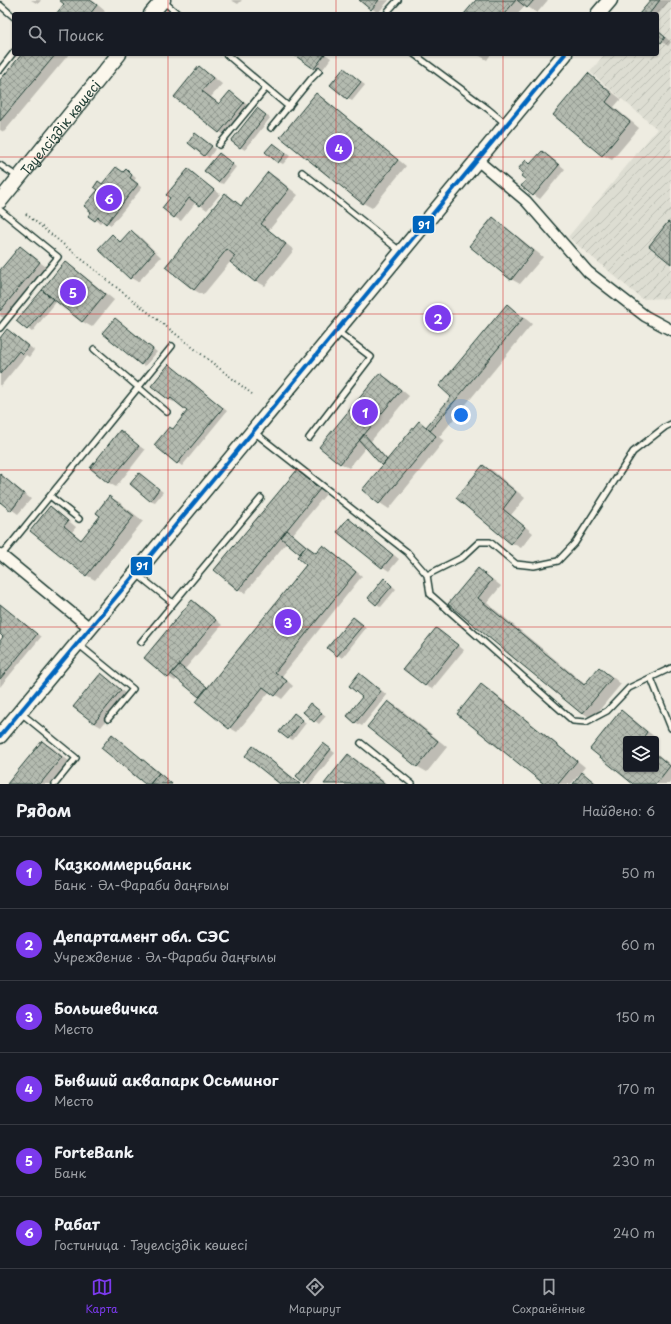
<!DOCTYPE html>
<html lang="ru">
<meta charset="utf-8">
<style>
:root{--surface:#171b24;--page:#20242c;--text:#f1f3f6;--muted:#9ea1a6;--line:#363941;--accent:#7c3aed}
body{margin:0;font-family:"Playpen Sans",sans-serif;background:var(--page);color:var(--text)}
.controls{position:absolute;right:12px;bottom:12px;display:grid;overflow:hidden;border-radius:4px;box-shadow:0 1px 3px #0004}
.controls button{width:36px;height:36px;display:grid;place-items:center;padding:0;border:0;border-bottom:1px solid var(--line);background:var(--surface);color:var(--text);font:20px sans-serif}
.you{position:absolute;left:461px;top:415px;width:14px;height:14px;margin:-10px;border:3px solid #fff;border-radius:50%;background:#1a73e8;box-shadow:0 0 0 6px #1a73e833}
.badge{display:grid;place-items:center;width:26px;height:26px;border-radius:50%;background:var(--accent);color:#fff;font-size:13px;font-weight:700}
.pin{position:absolute;translate:-50% -50%;border:2px solid #fff;box-shadow:0 1px 4px #0006}
.list{margin:0;padding:0;list-style:none}
h2{display:flex;justify-content:space-between;align-items:center;height:52px;margin:0;padding:0 16px;font-size:17px}
h2 small{font-size:13px;font-weight:400;color:var(--muted)}
.list li{display:grid;grid-template-columns:26px 1fr auto;gap:12px;align-items:center;box-sizing:border-box;height:72px;padding:0 16px;border-top:1px solid var(--line)}
.list b{display:block;font-size:15px;white-space:nowrap}
.list p{margin:0;font-size:13px;white-space:nowrap;color:var(--muted)}
.list em{font-size:13px;font-style:normal;color:var(--muted)}
.icon{flex:none;width:22px;height:22px;fill:none;stroke:currentColor;stroke-width:2;stroke-linecap:round;stroke-linejoin:round}
.map{position:relative;flex:none;width:671px;height:784px;overflow:hidden}
.search{position:absolute;background:var(--surface);box-shadow:0 1px 3px #0004;left:12px;right:12px;top:12px;height:44px;display:flex;align-items:center;gap:10px;box-sizing:border-box;padding:0 14px;border-radius:4px;color:var(--muted);font-size:15px}
.sheet{height:484px;background:var(--surface)}
nav{display:flex;justify-content:space-around;align-items:center;box-sizing:border-box;height:56px;border-top:1px solid var(--line);background:var(--surface);font-size:11px;color:var(--muted)}
nav a{display:grid;justify-items:center;gap:2px}
nav .on{color:var(--accent)}
.map>svg:first-child{display:block}
</style>
<div class="map">
<svg width="671" height="784" viewBox="0 0 671 784">
<defs>
<pattern id="industrial-furrows" width="10" height="10" patternUnits="userSpaceOnUse"><rect width="10" height="10" fill="#ddddd2"/><path d="M-1 1l2-2M0 10L10 0M9 11l2-2" fill="none" stroke="#bdbfb5"/></pattern>
<pattern id="building-cross-hatch" width="8" height="8" patternUnits="userSpaceOnUse"><rect width="8" height="8" fill="#b4bbb0"/><path d="M0 0l8 8M0 8l8-8" fill="none" stroke="#929990"/></pattern>
</defs>
<rect width="100%" height="100%" fill="#eeece1"/>
<filter id="ink" filterUnits="userSpaceOnUse"><feTurbulence type="fractalNoise" baseFrequency=".025" numOctaves="2"/><feDisplacementMap in="SourceGraphic" scale="8" xChannelSelector="R" yChannelSelector="G"/><feConvolveMatrix kernelMatrix="1 2 1 2 8 2 1 2 1" color-interpolation-filters="sRGB"/></filter>
<g filter="url(#ink)">
<path fill="url(#industrial-furrows)" d="M651,0h20v298l-29,1 -74,-62 89,-108 -67,-57 15,-18h52v-40h-18z"/>
<path fill="#0003" d="M31,0h10l-3,4z
M60,0h32l13,11 -2,3h-46l8,-10z
M231,0h11l-4,4z
M361,0h28l-11,13z
M477,0h71l-11,13 -12,-8 -7,9h-53z
M652,0h18l-13,16v-2h-17z
M657,30l14,12 -3,4 -11,-8z
M23,54h46l-65,78 -4,-2v-48z
M295,54h30l6,4 -10,14z
M477,54h14l-4,6z
M199,67l9,6 14,11 -11,13 9,7 10,-12 9,6 13,11 -23,29 -9,-6 -45,-36z
M344,69l21,16 -13,16 -21,-16z
M588,75l9,5 24,19 -7,8 25,21 -27,32 -9,-5 -48,-40z
M316,94l9,6 81,66 -34,42 -9,-5z
M258,109l12,9 -25,32 -5,-3z
M200,137l15,12 -6,9 -4,-3z
M277,146l13,10 -7,8 -4,-2z
M542,152l7,4 16,13 -25,30 -6,-4 -6,-15 3,-15z
M223,157l13,10 -13,17 -5,-2z
M188,170l6,4 26,20 -13,16 -11,-8 -15,19 -7,-4z
M124,173h6l6,5 -2,3 8,7 -31,37 -8,-5 -3,3 -10,-8 13,-30z
M268,173l9,5 21,17 -29,35 25,20 -29,36 -9,-5 -25,-20 -28,34 -9,-5 -27,-23 59,-73 16,12z
M493,218l9,6 41,33 -23,27 -9,-5z
M131,231l7,4 23,22 -23,25 -7,-4 -19,-43 9,7z
M20,247l6,4 20,16 -42,51 -4,-2v-44z
M65,262l9,6 40,32 -22,27 -9,-5 -26,-21 -25,31 -14,-11z
M507,306l9,5 16,13 -93,113 5,4 -55,68 -9,-6 -17,-13 20,-24 -17,-19 -17,21 -9,-5 40,-89 9,5 20,17 -38,45 17,19 31,-37 8,4 26,-31z
M119,322l38,30 -12,14 -4,-2z
M8,330l6,4 20,16 -5,7 -3,-2 -26,32v-47z
M170,365l57,46 -45,55 -27,-21 18,-15 15,-19 -13,-11 -1,2 -5,-2z
M120,432l25,18 -29,37 -7,-4 -18,-15z
M484,466l9,5 32,27 -14,17 22,18 -12,15 -9,-5z
M297,471l7,4 22,19 -33,40 24,20 6,-8 7,4 32,26 -80,100 11,10 -11,13 -12,-8 -33,41 -7,-4 -33,-27 4,-4 -23,-19 -3,3 -6,-4 -24,-19 47,-57 7,4 23,20 -37,44 23,19 100,-123 -6,-11 -15,-12 -42,51 -7,-4z
M0,474l31,25 -13,15 -18,-13z
M139,474l24,18 -8,10 -5,-2z
M110,497l9,5 24,19 -48,59 -9,-5 -36,-68 9,6 17,14 -4,5 10,8 19,-24z
M348,520l7,4 44,35 -10,12 -6,-4z
M478,569l9,6 14,11 -14,17 99,82 13,-16 10,5 12,10 -29,35 -9,-6 -133,-109z
M388,582l8,7 -15,18 -12,-9z
M0,604l41,33 -41,50v-44l5,-6 -5,-4z
M357,621l9,7 -24,30 -13,-10z
M437,629l27,21 -32,39 -6,-3 -21,-17z
M101,675l7,3 19,17 -26,32 -7,-4z
M359,675l7,3 21,17 -25,31 -7,-4 9,-25z
M481,685l9,5 95,77 -14,17h-26z
M389,702l9,5 49,40 -20,25 -9,-5 -49,-40z
M310,704l16,12 -7,8 -15,-12z
M621,712l9,5 26,21 -1,1h-29v30h30v-16l15,12v16l-2,3h-34l-44,-35z
M299,717l7,6 -13,17 -5,-2z
M112,736l7,4 54,44h-27z
M42,742l10,5 19,16 -17,21h-46z
M323,744l12,9 -25,31h-2l-11,-8z
M254,747l6,4 41,33h-19z
M348,755l9,5 30,24h-62z
M582,774l9,5 7,5h-24z"/>
<path fill="url(#building-cross-hatch)" stroke="#1f3d34" d="M59,0h31l7,5 -7,9h-34l8,-10z
M359,0h20l-8,10z
M476,0h40l-12,14h-40z
M517,0h17l-7,8z
M651,0h9l-11,14h-10z
M657,30l8,7 -4,6 -4,-3z
M22,54h34l-56,67v-41z
M293,54h32l-11,15z
M199,66l14,12 -11,13 17,13 11,-13 14,12 -25,30 -45,-36z
M344,68l17,14 -14,17 -17,-14z
M588,73l24,21 -6,8 24,20 -28,34 -49,-41z
M316,93l82,67 -35,44 -83,-67z
M257,108l9,7 -26,33 -9,-7z
M195,133l17,13 -8,10 -16,-13z
M273,143l13,10 -8,10 -13,-11z
M542,151l17,14 -26,31 -12,-10 5,-6 -5,-4 2,-3 -5,-4 8,-9 4,4z
M219,153l14,11 -15,18 -14,-11z
M116,167l7,5 3,-3 6,6 -2,3 8,6 -32,40 -8,-7 -3,4 -7,-5 3,-4 -7,-6 14,-16 -4,-3 4,-6 4,3z
M188,169l26,21 -14,16 -11,-8 -15,20 -12,-10 8,-10 -4,-3z
M268,172l21,17 -28,35 25,20 -31,38 -25,-20 5,-6 -8,-7 -33,41 -29,-23 60,-74 16,13z
M493,217l41,34 -23,29 -42,-34z
M668,222l3,2v40l-22,-18z
M131,230l23,22 -24,27 -32,-30 14,-15 8,8z
M20,246l20,16 -40,49v-41z
M65,261l40,33 -23,28 -40,-32z
M42,290l11,9 -26,31 -11,-9z
M507,304l16,14 -93,113 -4,-4 25,-30 -12,-11z
M115,318l38,31 -12,16 -39,-32z
M7,329l21,17 -6,8 -3,-3 -19,23v-36z
M169,364l54,44 -46,56 -23,-19 15,-18 4,2 14,-18 -16,-13 -2,2 -18,-14z
M380,373l21,17 -61,74 -21,-17z
M419,421l17,15 -57,68 -17,-14z
M120,430l19,16 -31,37 -18,-15z
M364,434l23,26 -5,6 -23,-26z
M483,465l33,27 -13,17 22,18 -14,17 -55,-46z
M297,470l23,19 -82,101 -24,-20z
M139,473l20,16 -9,12 -20,-17z
M0,474l24,20 -13,17 -11,-9z
M109,496l25,20 -48,60 -56,-45 20,-25 18,15 -4,5 17,14 19,-24 -4,-3z
M348,518l45,37 -11,13 -45,-36z
M287,530l19,16 -6,8 -19,-16z
M323,545l33,27 -81,100 12,9 -12,15 -12,-9 -34,42 -33,-27 110,-137 -9,-8 9,-11 10,7z
M478,568l14,12 -14,18 106,87 15,-18 13,11 -30,36 -134,-110z
M384,578l8,8 -16,19 -8,-7z
M192,600l24,20 -48,58 -24,-20z
M0,604l37,30 -37,45v-38l3,-4 -3,-3z
M353,617l10,8 -26,31 -10,-8z
M436,628l22,17 -33,41 -22,-17z
M179,665l28,22 -8,10 -28,-23z
M101,673l20,17 -27,33 -21,-16z
M359,673l22,18 -26,32 -8,-7 15,-19 -13,-11z
M481,684l96,77 -19,23h-14l-87,-70z
M388,701l50,40 -21,26 -50,-40z
M310,703l12,10 -8,9 -11,-10z
M621,710l26,22 -5,7h-16v30h30v-15l14,12 -14,18h-23l-43,-35z
M294,713l9,7 -15,19 -9,-7z
M112,734l47,39 -9,11h-5l-44,-36z
M42,741l20,16 -22,27h-33z
M323,743l8,6 -27,34 -8,-7z
M253,746l47,38h-20l-35,-28z
M348,754l37,30h-61z
M582,772l14,12h-23z
M159,773l13,11h-22z"/>
<g fill="none" stroke-linecap="round" stroke-linejoin="round">
<g stroke="#1f3d34" stroke-width="8">
<path id="lane" d="M163,1l15,13
M0,5l14,12
M387,14l1,-3 10,-11
M226,54l63,53
M414,54l74,55 18,15
M0,70l14,-18
M271,128l40,-49 8,-8
M219,145l47,-57
M0,165l18,12
M302,172l98,79
M0,210l58,47 -58,71
M94,349l73,63
M254,432l153,120 20,23 3,19 143,127 13,1 21,-11 22,-23 42,-20
M309,438l62,-81 -34,-26
M50,496l29,23
M1,556l171,-210
M137,574l36,29
M427,575l36,-18 16,-15h11l26,22 18,2 24,-5 17,-18 58,-91 32,-25 6,-3
M141,642l120,-144
M78,644l55,45 -25,30
M651,678l20,50
M21,713l55,45 -21,26
M361,743l51,41"/>
</g>
<g stroke="#1f3d34" stroke-width="13">
<path id="street" d="M477,160l49,41 62,71 57,44 26,14
M0,554l90,74"/>
</g>
<g stroke="#1f3d34" stroke-width="17">
<g id="secondary">
<path d="M151,14l12,-14"/>
<path d="M598,14l12,-14"/>
<path id="s1" d="M0,201l119,-147"/>
<path d="M0,736l136,-163 429,-519"/>
</g>
</g>
<path stroke="#1f3d34" stroke-width="2" stroke-dasharray="1 3" stroke-linecap="butt" d="M26,214l90,73 136,107"/>
<use href="#lane" stroke="#fbf7ec" stroke-width="5"/>
<use href="#street" stroke="#fbf7ec" stroke-width="10"/>
<use href="#secondary" stroke="#fbf7ec" stroke-width="14"/>
<g stroke="#fbf7ec" stroke-width="7">
<path id="bus-1" d="M0,736l136,-163 429,-519"/>
</g>
<use href="#bus-1" stroke="#0065bd" stroke-width="4"/>
</g>
</g>
<path fill="none" stroke="#d62828" stroke-width="1" stroke-opacity="0.55" d="M168,0v14M336,0v14M503,0v14M168,54v730M336,54v730M503,54v730M0,157h671M0,314h671M0,470h671M0,627h671"/>
<g text-anchor="middle" dominant-baseline="central" stroke-width="3" stroke-linejoin="round" paint-order="stroke">
<g font-size="13" fill="#1f3d34" stroke="#fbf7ec">
<text stroke="none"><textPath href="#s1" startOffset="95">Тәуелсіздік көшесі</textPath></text>
</g>
</g>
<g stroke="#fbf7ec" stroke-width="1.5">
<rect x="412" y="215" width="23" height="19" rx="4" fill="#0065bd"/>
<rect x="130" y="556" width="23" height="20" rx="4" fill="#0065bd"/>
</g>
<g font-size="11" text-anchor="middle" font-weight="bold" fill="#fff">
<text x="424" y="229">91</text>
<text x="142" y="570">91</text>
</g>
</svg>
<div class="controls">
<button><svg class="icon" aria-label="layers" viewBox="0 0 24 24"><path d="M12 4l9 5-9 5-9-5zM3 14l9 5 9-5"/></svg></button>
</div>
<div class="you"></div>
<div class="pin badge" style="left:365px;top:412px">1</div>
<div class="pin badge" style="left:438px;top:318px">2</div>
<div class="pin badge" style="left:288px;top:622px">3</div>
<div class="pin badge" style="left:339px;top:148px">4</div>
<div class="pin badge" style="left:73px;top:292px">5</div>
<div class="pin badge" style="left:109px;top:198px">6</div>
<div class="search"><svg class="icon" aria-label="search" viewBox="0 0 24 24"><circle cx="10" cy="10" r="6"/><path d="M15 15l6 6"/></svg>Поиск</div>
</div>
<section class="sheet">
<h2>Рядом<small>Найдено: 6</small></h2>
<ul class="list">
<li><span class="badge">1</span><div><b>Казкоммерцбанк</b><p>Банк · Әл-Фараби даңғылы</p></div><em>50 m</em></li>
<li><span class="badge">2</span><div><b>Департамент обл. СЭС</b><p>Учреждение · Әл-Фараби даңғылы</p></div><em>60 m</em></li>
<li><span class="badge">3</span><div><b>Большевичка</b><p>Место</p></div><em>150 m</em></li>
<li><span class="badge">4</span><div><b>Бывший аквапарк Осьминог</b><p>Место</p></div><em>170 m</em></li>
<li><span class="badge">5</span><div><b>ForteBank</b><p>Банк</p></div><em>230 m</em></li>
<li><span class="badge">6</span><div><b>Рабат</b><p>Гостиница · Тәуелсіздік көшесі</p></div><em>240 m</em></li>
</ul>
</section>
<nav>
<a class="on"><svg class="icon" aria-label="map" viewBox="0 0 24 24"><path d="M3 6l6-2 6 2 6-2v14l-6 2-6-2-6 2zM9 4v14M15 6v14"/></svg>Карта</a>
<a><svg class="icon" aria-label="directions" viewBox="0 0 24 24"><path d="M12 3l9 9-9 9-9-9zM9 14v-3h6M13 9l2 2-2 2"/></svg>Маршрут</a>
<a><svg class="icon" aria-label="saved" viewBox="0 0 24 24"><path d="M7 4h10v16l-5-4-5 4z"/></svg>Сохранённые</a>
</nav>
